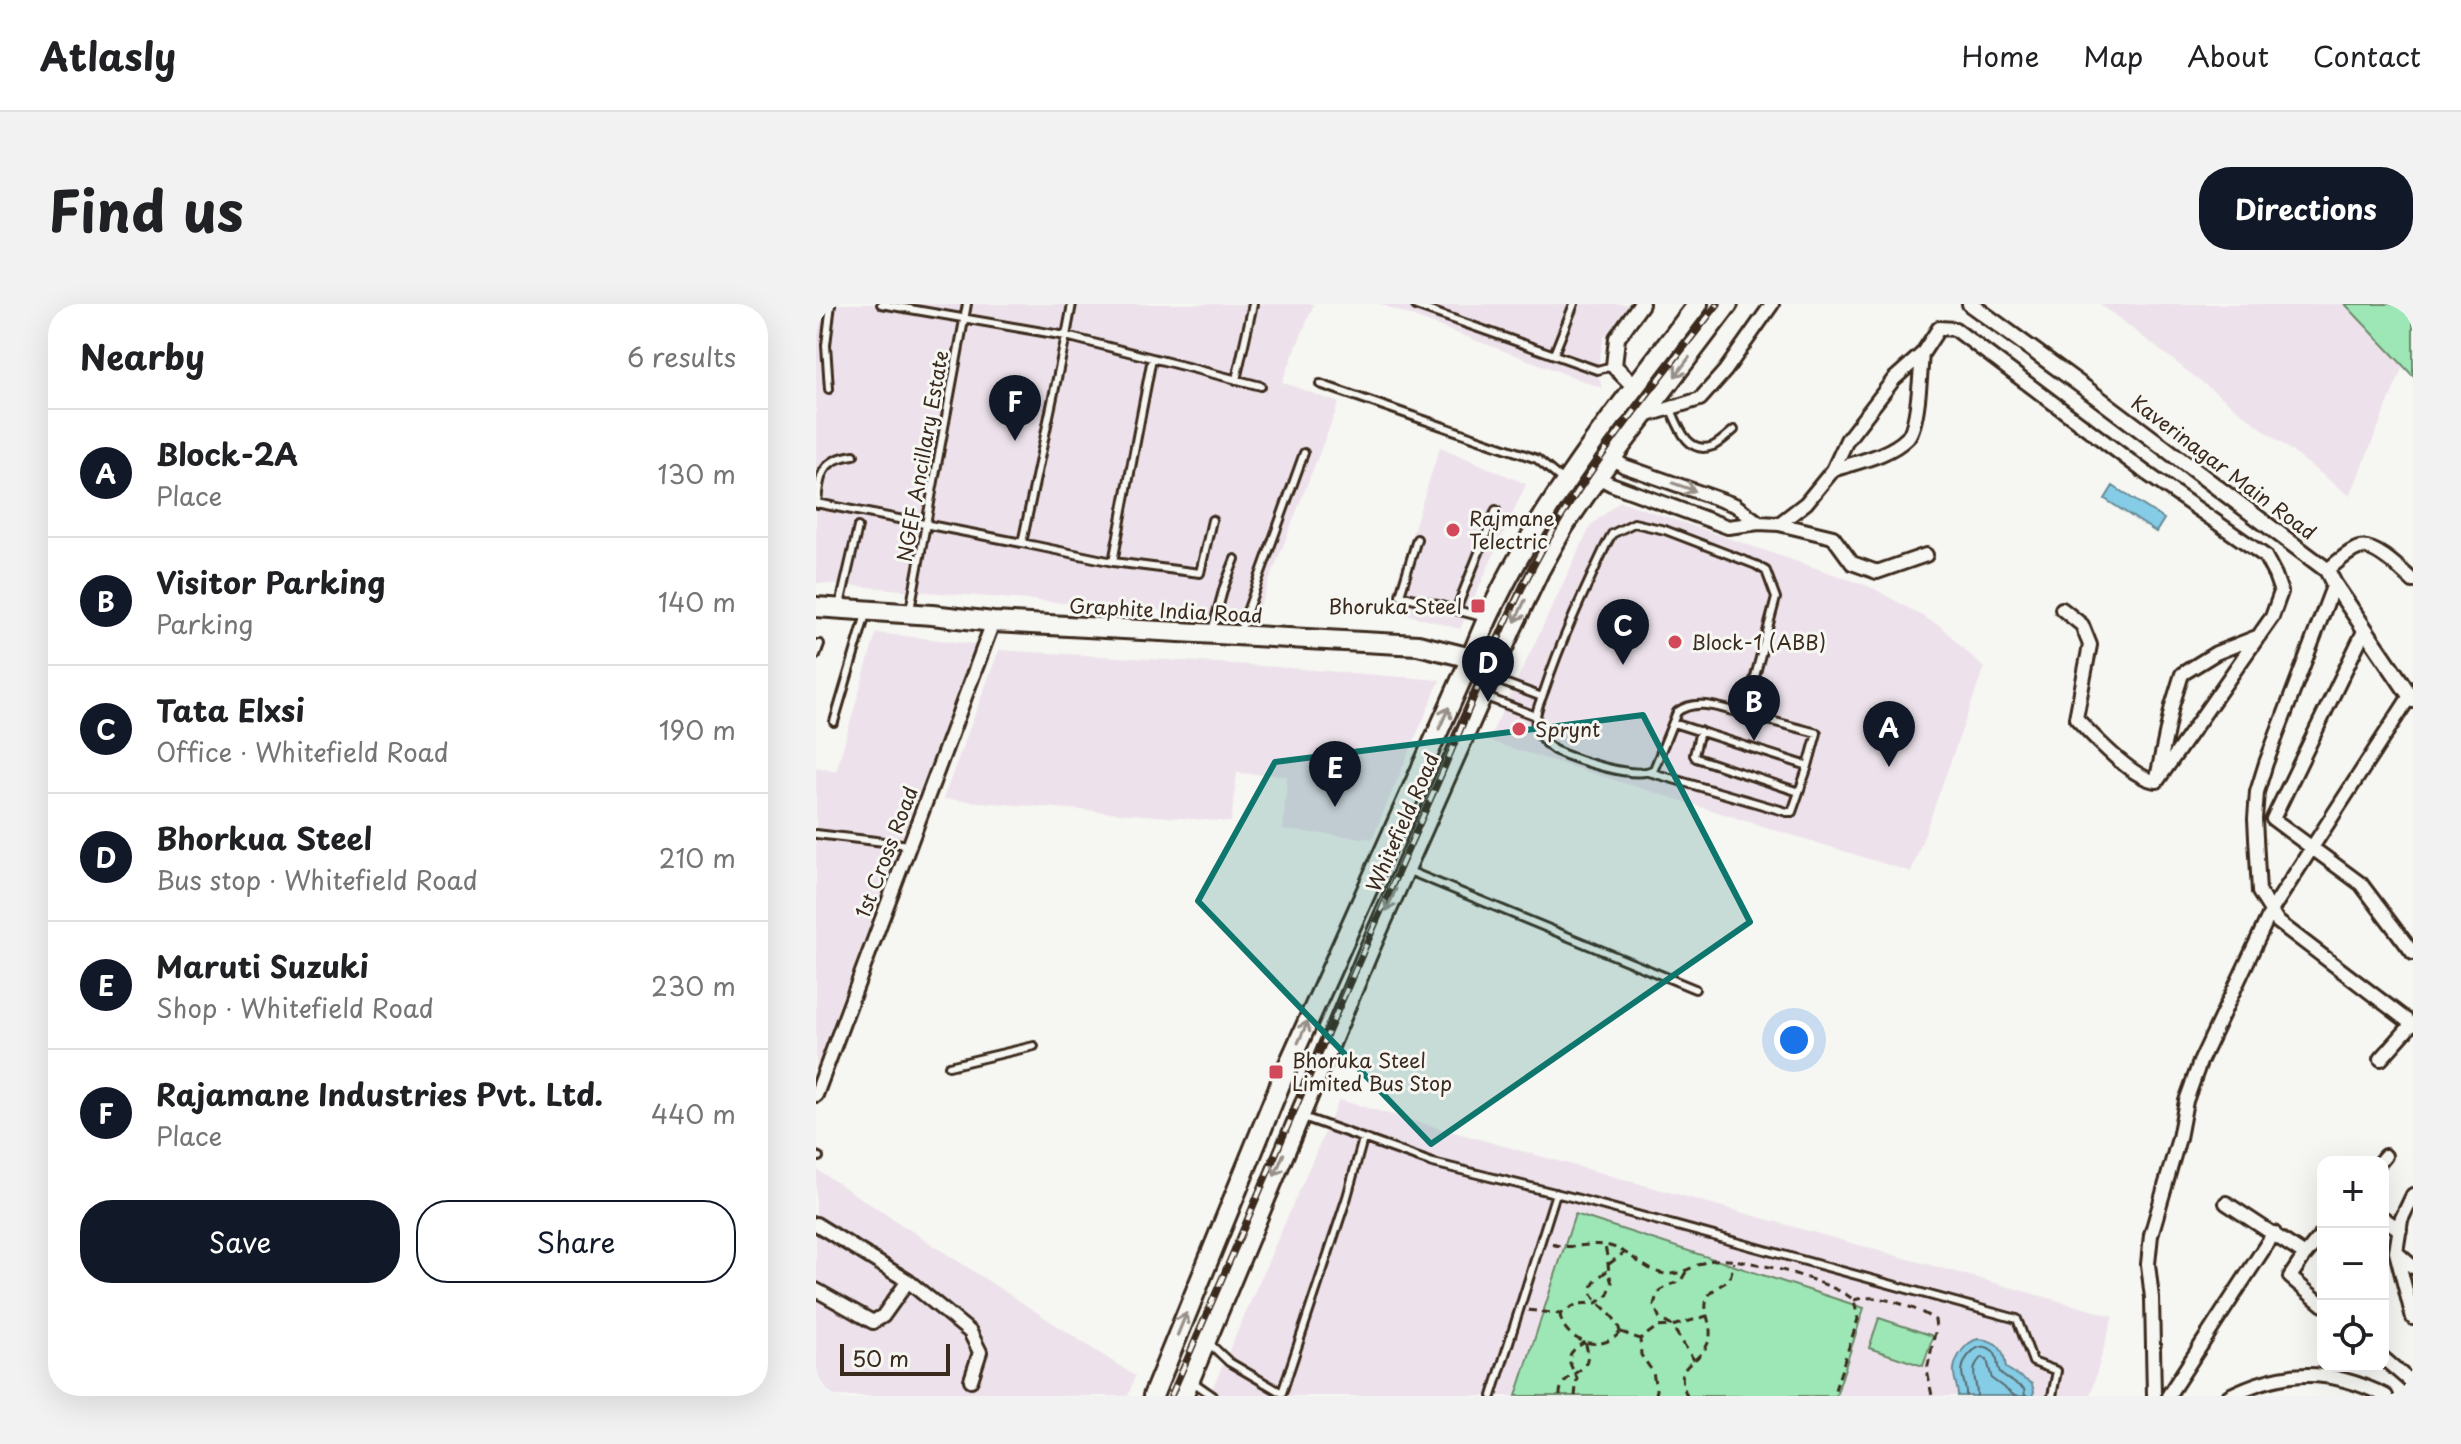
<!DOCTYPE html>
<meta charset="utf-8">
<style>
:root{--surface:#fff;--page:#f2f2f2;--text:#202124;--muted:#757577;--line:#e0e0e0;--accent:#111827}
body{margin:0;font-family:"Playpen Sans",sans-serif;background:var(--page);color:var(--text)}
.controls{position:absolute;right:24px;bottom:24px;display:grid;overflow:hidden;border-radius:16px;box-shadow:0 8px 32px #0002}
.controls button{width:72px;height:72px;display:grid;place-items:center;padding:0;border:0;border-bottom:2px solid var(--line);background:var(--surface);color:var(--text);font:40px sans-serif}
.scale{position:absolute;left:24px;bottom:20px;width:110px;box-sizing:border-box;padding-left:8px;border:4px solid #3b2a1e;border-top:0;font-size:22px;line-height:28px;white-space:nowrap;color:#3b2a1e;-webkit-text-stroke:6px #f6f6f2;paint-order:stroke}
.you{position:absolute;left:978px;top:736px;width:28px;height:28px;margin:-20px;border:6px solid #fff;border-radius:50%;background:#1a73e8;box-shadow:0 0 0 12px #1a73e833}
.badge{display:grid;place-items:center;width:52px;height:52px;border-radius:50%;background:var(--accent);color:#fff;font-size:26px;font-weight:700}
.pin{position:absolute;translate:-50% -66px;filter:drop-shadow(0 2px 4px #0008)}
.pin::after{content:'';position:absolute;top:42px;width:28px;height:24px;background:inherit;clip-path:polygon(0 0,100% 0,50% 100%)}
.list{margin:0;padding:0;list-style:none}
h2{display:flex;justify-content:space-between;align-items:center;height:104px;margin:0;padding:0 32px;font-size:34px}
h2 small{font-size:26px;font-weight:400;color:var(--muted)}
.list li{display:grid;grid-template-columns:52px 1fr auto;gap:24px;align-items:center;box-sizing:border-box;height:128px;padding:0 32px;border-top:2px solid var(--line)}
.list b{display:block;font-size:30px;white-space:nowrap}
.list p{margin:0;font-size:26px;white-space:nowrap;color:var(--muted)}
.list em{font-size:26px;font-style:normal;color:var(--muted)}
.actions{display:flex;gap:16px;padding:24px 32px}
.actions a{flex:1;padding:18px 0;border:2px solid var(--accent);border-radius:32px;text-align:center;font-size:28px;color:var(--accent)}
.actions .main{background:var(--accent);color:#fff}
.icon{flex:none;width:44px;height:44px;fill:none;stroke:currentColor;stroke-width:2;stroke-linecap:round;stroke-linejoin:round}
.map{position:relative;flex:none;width:1597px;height:1092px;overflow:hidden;border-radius:32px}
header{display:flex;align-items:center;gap:48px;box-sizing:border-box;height:112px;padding:0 40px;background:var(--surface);border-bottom:2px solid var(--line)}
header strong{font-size:38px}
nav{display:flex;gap:44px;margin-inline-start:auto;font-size:28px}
.intro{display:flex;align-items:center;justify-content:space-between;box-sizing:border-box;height:192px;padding:0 48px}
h1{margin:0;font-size:56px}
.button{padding:20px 36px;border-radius:32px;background:var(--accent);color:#fff;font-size:28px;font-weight:700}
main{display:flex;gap:48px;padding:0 48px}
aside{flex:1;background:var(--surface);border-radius:32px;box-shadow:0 8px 32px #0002}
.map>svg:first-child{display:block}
</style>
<header>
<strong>Atlasly</strong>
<nav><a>Home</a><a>Map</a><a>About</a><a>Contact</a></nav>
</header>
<div class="intro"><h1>Find us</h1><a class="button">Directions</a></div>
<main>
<aside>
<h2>Nearby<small>6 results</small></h2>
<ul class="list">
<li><span class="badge">A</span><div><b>Block-2A</b><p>Place</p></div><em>130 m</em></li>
<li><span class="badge">B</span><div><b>Visitor Parking</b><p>Parking</p></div><em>140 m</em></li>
<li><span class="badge">C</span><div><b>Tata Elxsi</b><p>Office · Whitefield Road</p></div><em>190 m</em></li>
<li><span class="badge">D</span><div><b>Bhorkua Steel</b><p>Bus stop · Whitefield Road</p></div><em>210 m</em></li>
<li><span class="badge">E</span><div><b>Maruti Suzuki</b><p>Shop · Whitefield Road</p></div><em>230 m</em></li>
<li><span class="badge">F</span><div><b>Rajamane Industries Pvt. Ltd.</b><p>Place</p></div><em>440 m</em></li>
</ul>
<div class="actions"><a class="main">Save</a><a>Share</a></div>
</aside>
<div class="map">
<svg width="1597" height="1092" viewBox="0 0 1597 1092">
<rect width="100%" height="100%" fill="#f6f6f2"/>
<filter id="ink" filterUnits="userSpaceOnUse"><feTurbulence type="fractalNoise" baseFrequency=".0125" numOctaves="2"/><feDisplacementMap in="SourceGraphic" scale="16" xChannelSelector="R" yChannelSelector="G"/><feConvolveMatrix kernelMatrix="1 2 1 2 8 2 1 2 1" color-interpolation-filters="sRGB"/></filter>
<g filter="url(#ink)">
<path fill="#ede2eb" d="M0,0h498l-32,78 57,21 -85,217 -65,-7 -373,-30z
M564,0h248l-24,34 -7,32 5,18z
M1284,0h245l59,60 -54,132z
M624,143l86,37 -66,145 -72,-20z
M804,197l251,86 69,39 44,42 -73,204 -423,-131 103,-216z
M60,329l99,11 -159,424v-301l20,5z
M183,346l251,15 190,15 -68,159 -89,-9 4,-54 -50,-3 -6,49 -288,-23z
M523,796l774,216 -23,80h-881z
M0,865l319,207 -7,20h-312z"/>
<path fill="#9de7b6" stroke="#6c886a" stroke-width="2" d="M1529,0h68v72z
M759,910l289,94 -28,88h-320z
M1063,1014l54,18 -10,30 -54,-18z"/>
<path fill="#85cce6" stroke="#678b96" stroke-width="2" d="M1297,182l51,33 -8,13 -51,-33z
M1162,1035c20,1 26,10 28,29l26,16 2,8 -2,4h-74c0,-9 -5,-18 -4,-27 2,-13 12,-27 24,-30z"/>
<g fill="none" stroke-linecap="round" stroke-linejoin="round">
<path stroke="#596b6e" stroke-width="2" d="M1150,1092c1,-8 -4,-17 -4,-25 2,-15 17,-32 31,-20 7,7 2,17 9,24 6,5 15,9 22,14l1,7
M1161,1092c0,-16 -9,-27 5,-39l5,3 5,19 23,17"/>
<g stroke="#3b2a1e" stroke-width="12">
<path id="service" d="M600,2l181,64 16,-4
M738,50l20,-50
M336,54l109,28
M420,76l17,-76
M504,80l217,75 25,21
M13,85l-3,-44 5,-41
M854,103c8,18 17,49 43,39 7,-3 15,-11 21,-16
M0,199l206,40 44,-207 -185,-32
M1,200c2,-29 5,-45 37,-49
M818,219l31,7 91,35 10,6 10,27 -31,116c-23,-5 -48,-17 -68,-2l-23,57c-18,12 -80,-10 -100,-19 -8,-6 -17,-14 -18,-25 -2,-12 5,-25 9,-36 16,-49 39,-97 61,-144l6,-11z
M601,235l-17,56 86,23
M206,239l91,19 39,-204 -86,-22 6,-32
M297,258l87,11 12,-53
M24,301l18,-78
M94,306l57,-306
M640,306l40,-100
M396,327l12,-44 11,-28
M424,327l64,-178
M0,340h4l-4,11
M678,375l48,18
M667,392l53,20
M18,418l32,-108
M857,419l135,43 9,-33 -72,-19
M833,468l138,40h5l7,-20 -103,-34 -2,-3 6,-24
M983,488l9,-26
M0,530l94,11
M593,567l286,118
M133,762l85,-20
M487,813l130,46 142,35 442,121 16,43 24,9 -5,25
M0,852l3,1
M393,1039l20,19 53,31 65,-196 16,-58
M377,1078l20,14
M676,1092l64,-203"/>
</g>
<g stroke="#3b2a1e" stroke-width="18">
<path id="minor" d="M829,112l55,-17 25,-28 47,-67
M1017,166c23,-8 56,-14 74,-32 12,-12 13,-66 15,-84
M782,173l13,7 117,43 31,-4 -24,-18 -111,-39 -12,-8
M943,219l20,1 27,-21 27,-33 14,-30 47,-61 28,-25 17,-26 16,1 191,144 119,83 10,19 6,17 -9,25 -115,164
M963,220l54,13 19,26 25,9 49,-17
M1511,266c9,-6 21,-19 32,-22 16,-5 43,23 54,33
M1518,280l-68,179 -9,29 -2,27 4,73 19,30 135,103
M1246,305l20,16 8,20 -14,73c16,17 57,62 81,63
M1549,325l-92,190 88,65 52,69
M1341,474l15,-72 10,-32 34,-21 43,-17
M1565,755l31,-35
M0,791l177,-473
M1564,858l5,-6
M1597,891l-12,25 -5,32 17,66
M1410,899l79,52 18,-22
M1567,914l17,12
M0,920l92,57 62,51 10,20 -9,28
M1580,948l17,15
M1490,949l-16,24 33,28
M0,986l57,32 10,-6 25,-35
M1567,1054l30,26
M1338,1092l-2,-98 -4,-34 3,-29 28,-97 7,-37 14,-39 71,-151 139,-215
M1352,1092l106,-163
M1413,1092c56,-28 101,-28 157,0"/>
</g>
<g stroke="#3b2a1e" stroke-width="20">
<path id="tertiary" d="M1154,0l119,87 238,179 7,14 79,116
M819,83l-21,-21 3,-28 24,-34"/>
</g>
<g stroke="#3b2a1e" stroke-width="24">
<path id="primary" d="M0,303l116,8 61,7 425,23 53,13
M337,1092l130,-319 188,-419c50,-132 143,-243 227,-354
M367,1092l186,-446 142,-320 28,-59 25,-45 37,-54 127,-168"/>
</g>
<path stroke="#3b2a1e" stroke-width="3" stroke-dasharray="8 6" stroke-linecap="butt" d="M736,940c20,7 41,-4 61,3 19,6 34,26 54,27 18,1 30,-12 47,-14 34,-3 100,18 130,33l10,7 4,19 -25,77
M793,960l16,-12
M791,967c-39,27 8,33 13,61
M870,968l-6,10c-15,4 -22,6 -26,23l6,14 12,7 22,34
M1038,996c23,-8 61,7 81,20l1,8 -9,42 5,26
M712,1006l32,4 17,-10 19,-1 11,-6 5,-14c-5,-13 -3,-25 -8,-39
M744,1010c3,28 43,40 60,18
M805,1028l19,7
M744,1092c-1,-28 38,-18 25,-54
M759,1092l2,-18c-9,-18 -14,-23 8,-36
M841,1092l-4,-24 -12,-17 -1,-16 17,-12 15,-1 35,-10
M871,1092c-15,-35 10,-28 21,-53 7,-16 -6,-29 -1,-44 4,-11 16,-13 23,-21l4,-16"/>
<use href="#service" stroke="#f6f6f2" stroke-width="6"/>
<use href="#minor" stroke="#f6f6f2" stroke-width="12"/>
<use href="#tertiary" stroke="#f6f6f2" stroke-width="14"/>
<use href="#primary" stroke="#f6f6f2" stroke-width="18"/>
<g stroke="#3b2a1e" stroke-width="7">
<path id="rail" d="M355,1092c88,-201 173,-404 263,-605 36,-80 65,-164 108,-241 49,-88 114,-167 176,-246"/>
</g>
<use href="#rail" stroke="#f6f6f2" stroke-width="4" stroke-dasharray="12" stroke-linecap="butt"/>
</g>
<defs><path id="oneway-shaft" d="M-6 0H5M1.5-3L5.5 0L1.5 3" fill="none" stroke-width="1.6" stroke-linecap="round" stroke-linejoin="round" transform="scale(2)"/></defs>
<g stroke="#989088">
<use href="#oneway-shaft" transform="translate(866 63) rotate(127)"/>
<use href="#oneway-shaft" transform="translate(868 183) rotate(19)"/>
<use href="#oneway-shaft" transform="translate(704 307) rotate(115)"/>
<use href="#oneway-shaft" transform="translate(628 414) rotate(-66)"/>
<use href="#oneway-shaft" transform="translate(575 596) rotate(114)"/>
<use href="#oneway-shaft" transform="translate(487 728) rotate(-66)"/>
<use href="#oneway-shaft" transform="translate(463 861) rotate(113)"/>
<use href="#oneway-shaft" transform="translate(366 1020) rotate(-68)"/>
</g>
</g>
<path fill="#0f766e" fill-opacity="0.2" stroke="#0f766e" stroke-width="6" stroke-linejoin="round" d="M827,411l107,207 -319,222 -233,-243 77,-139z"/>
<g fill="#d1495b" stroke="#f6f6f2" stroke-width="3">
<circle cx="637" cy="226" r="8"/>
<rect x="654" y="294" width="16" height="16" rx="4"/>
<circle cx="859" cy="338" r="8"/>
<circle cx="703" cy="425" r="8"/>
<rect x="452" y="760" width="16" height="16" rx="4"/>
</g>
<g text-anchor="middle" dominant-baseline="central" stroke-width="6" stroke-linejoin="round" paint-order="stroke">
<g font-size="20" fill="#3b2a1e" stroke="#f6f6f2">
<text transform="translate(106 152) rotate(-80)">NGEF Ancillary Estate</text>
<text transform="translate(1408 163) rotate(37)">Kaverinagar Main Road</text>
<text transform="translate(350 306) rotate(3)">Graphite India Road</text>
<text transform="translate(586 518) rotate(-66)">Whitefield Road</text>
<text transform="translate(70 548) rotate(-69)">1st Cross Road</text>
</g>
<g font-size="20" fill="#3b2a1e" stroke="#f6f6f2" text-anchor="start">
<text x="653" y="214">Rajmane<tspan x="653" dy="23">Telectric</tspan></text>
<text x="646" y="302" text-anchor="end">Bhoruka Steel</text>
<text x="875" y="338">Block-1 (ABB)</text>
<text x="719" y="425">Sprynt</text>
<text x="476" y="756">Bhoruka Steel<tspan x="476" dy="23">Limited Bus Stop</tspan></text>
</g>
</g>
</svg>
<div class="controls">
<button>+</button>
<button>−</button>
<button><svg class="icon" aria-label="locate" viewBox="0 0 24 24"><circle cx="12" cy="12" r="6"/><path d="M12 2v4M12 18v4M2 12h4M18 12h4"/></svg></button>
</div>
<div class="scale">50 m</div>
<div class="you"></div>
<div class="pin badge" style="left:1073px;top:463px">A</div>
<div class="pin badge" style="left:938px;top:437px">B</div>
<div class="pin badge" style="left:807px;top:361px">C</div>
<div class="pin badge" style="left:672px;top:398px">D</div>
<div class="pin badge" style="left:519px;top:503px">E</div>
<div class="pin badge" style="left:199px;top:137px">F</div>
</div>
</main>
